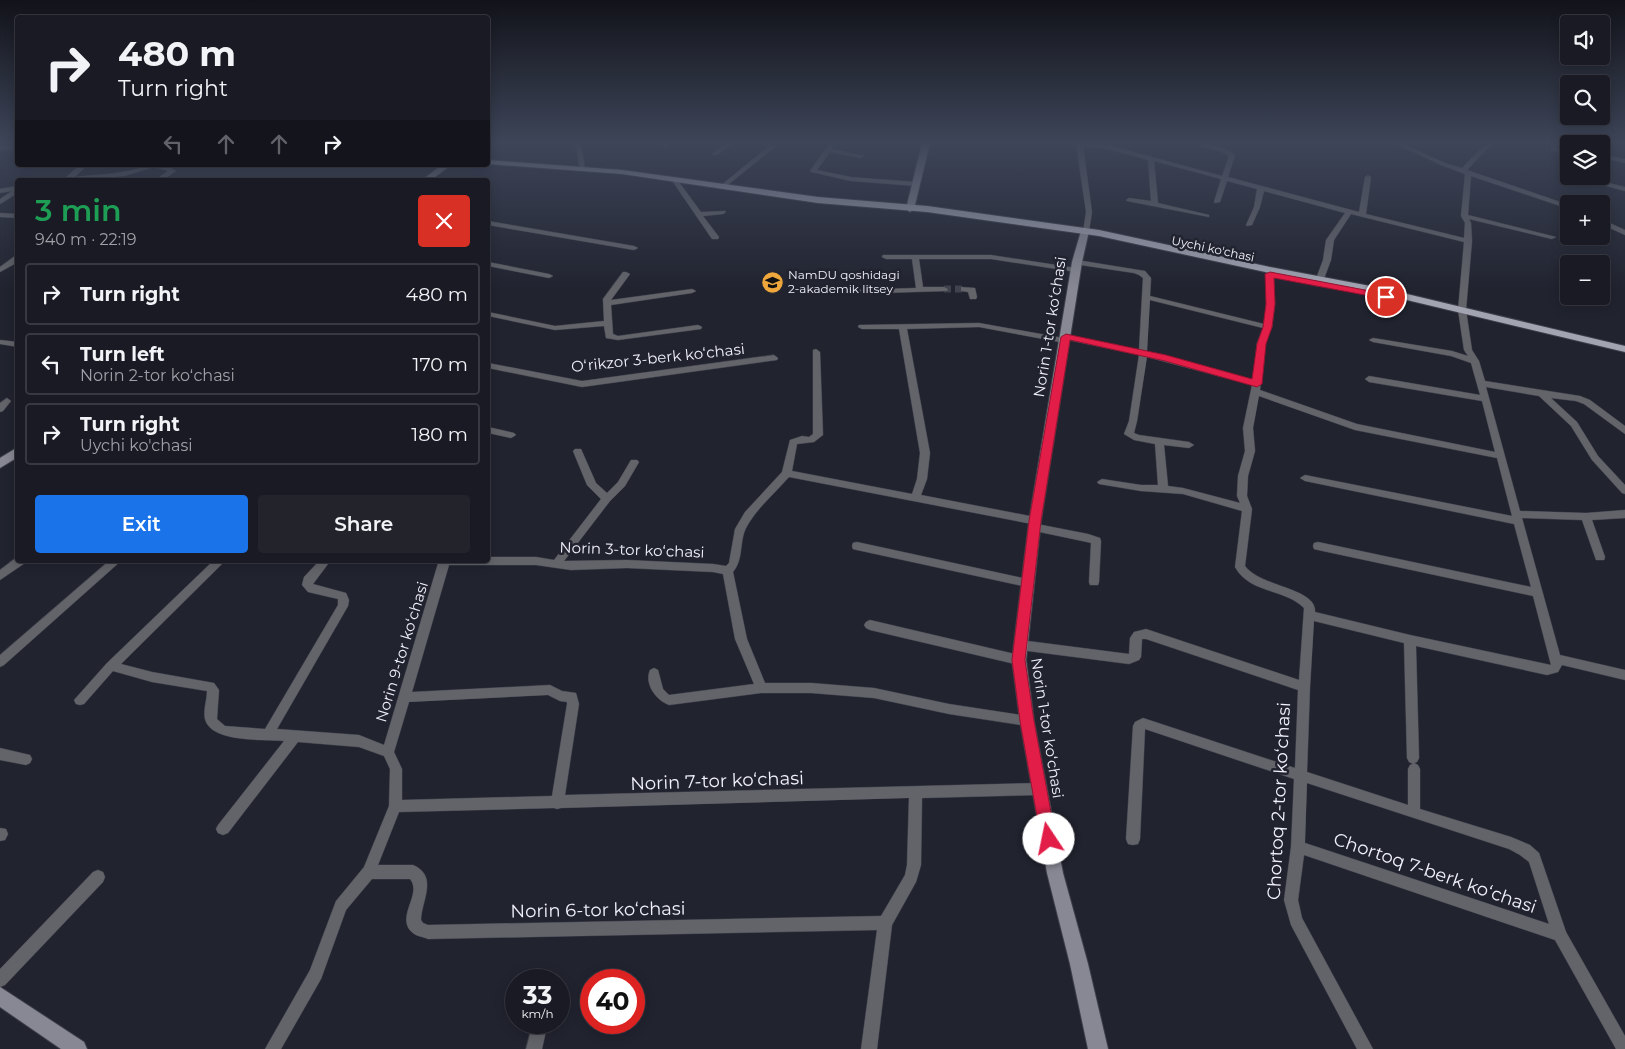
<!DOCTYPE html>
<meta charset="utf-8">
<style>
body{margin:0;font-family:Montserrat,sans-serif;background:#22232b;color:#f1f3f6;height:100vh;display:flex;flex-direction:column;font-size:19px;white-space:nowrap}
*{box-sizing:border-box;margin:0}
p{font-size:16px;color:#9fa1a6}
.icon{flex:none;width:28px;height:28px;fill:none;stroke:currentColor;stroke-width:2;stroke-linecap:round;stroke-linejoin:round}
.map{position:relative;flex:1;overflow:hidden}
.details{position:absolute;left:15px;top:178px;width:475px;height:385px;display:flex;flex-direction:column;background:#191a23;border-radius:5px;box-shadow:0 2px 12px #0003,0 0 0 1px #373841}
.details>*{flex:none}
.top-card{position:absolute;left:15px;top:15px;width:475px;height:152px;border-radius:5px;box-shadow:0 2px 12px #0003,0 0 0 1px #373841;background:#191a23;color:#f1f3f6;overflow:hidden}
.buttons{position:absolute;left:1560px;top:15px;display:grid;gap:10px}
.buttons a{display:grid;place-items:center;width:50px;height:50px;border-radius:5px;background:#191a23;box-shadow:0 2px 12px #0003,0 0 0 1px #373841;font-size:25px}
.speed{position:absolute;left:505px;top:969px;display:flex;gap:10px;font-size:25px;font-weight:700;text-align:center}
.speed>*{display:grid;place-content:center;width:65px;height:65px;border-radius:50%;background:#191a23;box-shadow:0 2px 12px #0003,0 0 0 1px #373841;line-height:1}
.speed small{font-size:12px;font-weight:400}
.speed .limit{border:8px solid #d22;background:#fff;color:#111}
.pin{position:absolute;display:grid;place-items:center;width:42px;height:42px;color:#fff;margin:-21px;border:2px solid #fff;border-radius:50%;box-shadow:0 1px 5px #0007}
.me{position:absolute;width:55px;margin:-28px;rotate:349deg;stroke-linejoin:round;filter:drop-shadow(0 0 4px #0008)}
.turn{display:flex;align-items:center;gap:18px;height:105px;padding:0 20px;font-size:22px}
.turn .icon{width:65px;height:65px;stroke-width:2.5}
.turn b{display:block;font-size:35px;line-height:42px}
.lanes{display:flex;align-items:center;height:48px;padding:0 20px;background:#0003;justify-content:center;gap:25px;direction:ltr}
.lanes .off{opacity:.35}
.round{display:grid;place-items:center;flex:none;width:52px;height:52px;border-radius:5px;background:#22232b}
.summary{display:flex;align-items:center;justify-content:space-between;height:85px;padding:0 20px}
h1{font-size:30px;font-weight:600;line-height:38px;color:#1e9e55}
.button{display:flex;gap:10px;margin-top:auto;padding:10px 20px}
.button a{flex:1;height:58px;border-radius:5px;background:#1a73e8;color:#fff;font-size:20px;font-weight:600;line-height:58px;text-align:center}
.button a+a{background:#22232b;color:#f1f3f6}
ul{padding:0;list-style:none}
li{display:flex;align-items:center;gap:15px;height:62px;margin:0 10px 8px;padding:0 10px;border:2px solid #373841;border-radius:5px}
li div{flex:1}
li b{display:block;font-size:19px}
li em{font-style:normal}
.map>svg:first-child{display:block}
</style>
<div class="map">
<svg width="1625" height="1049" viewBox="0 0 1625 1049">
<rect width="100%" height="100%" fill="#21232f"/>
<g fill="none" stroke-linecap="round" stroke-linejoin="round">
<path stroke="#40424d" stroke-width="7" stroke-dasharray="7 4" stroke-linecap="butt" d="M 944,289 L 964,289"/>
<defs>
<path id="street" d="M 575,143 L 581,143 L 585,169 L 580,168 Z
M 664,143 L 670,143 L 665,147 L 662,145 Z
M 727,143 L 734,143 L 717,155 L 713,155 L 713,153 Z
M 761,143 L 769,143 L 776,146 L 724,188 L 720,188 L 720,186 L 768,147 Z
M 830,143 L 836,143 L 832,149 L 864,156 L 861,158 L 830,152 L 817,170 L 851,177 L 916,182 L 919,184 L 916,186 L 851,181 L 811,172 L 810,171 Z
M 1076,143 L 1108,145 L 1222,176 L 1229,156 L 1220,151 L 1199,146 C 1209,141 1227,148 1235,155 L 1228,177 L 1359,212 L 1365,177 L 1368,175 L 1371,177 L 1366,214 L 1464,238 L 1465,223 L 1461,216 L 1465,174 L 1441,165 L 1394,143 L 1401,143 L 1445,163 L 1462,168 C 1472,158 1482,143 1497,143 L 1487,149 L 1467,170 L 1569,205 L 1569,209 L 1471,176 L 1468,215 L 1556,237 L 1552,239 L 1469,219 L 1471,223 L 1472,241 L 1466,310 L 1472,350 L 1479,361 L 1485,381 L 1580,396 L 1590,400 L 1625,426 L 1625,434 L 1584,404 L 1576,401 L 1551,398 L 1577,422 L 1598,456 L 1625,485 L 1625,494 L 1622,493 L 1592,460 L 1571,426 L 1539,396 L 1486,387 L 1520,511 L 1586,513 L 1625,510 L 1625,518 L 1592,520 L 1605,557 L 1604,560 L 1596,560 L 1595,557 L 1582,520 L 1522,518 L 1560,655 L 1625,670 L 1625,680 L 1562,665 L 1558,672 L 1547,675 L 1416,646 L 1419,758 L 1417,762 L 1414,763 L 1418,765 L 1420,769 L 1420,809 L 1511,837 L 1530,845 L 1539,853 L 1566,932 L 1625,1036 L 1625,1049 L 1616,1049 L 1555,940 L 1304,855 L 1298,900 L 1302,918 L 1373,1049 L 1357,1049 L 1291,925 L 1284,900 L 1291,847 L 1294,779 L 1145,729 L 1140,839 L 1138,844 L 1133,845 L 1128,844 L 1126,839 L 1133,726 L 1135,722 L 1143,718 L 1295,768 L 1298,690 L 1146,639 L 1142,639 L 1141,657 L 1139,660 L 1129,664 L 1020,650 L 1016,648 L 1014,645 L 1016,642 L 1020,640 L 1129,654 L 1130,638 L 1134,632 L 1146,629 L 1299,680 L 1304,608 C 1284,588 1250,594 1235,567 L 1242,511 L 1183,494 L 1141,491 L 1099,484 L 1097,482 L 1102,479 L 1141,485 L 1158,485 L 1155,444 L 1134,440 L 1124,434 L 1129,421 L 1139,355 L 1068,340 L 1068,343 L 1065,343 L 979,327 L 907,329 L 930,453 L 927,479 L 921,495 L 1035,517 L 1040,521 L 1037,524 L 1088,534 L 1100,538 L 1101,541 L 1099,582 L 1098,585 L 1090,585 L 1089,582 L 1091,543 L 1087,542 L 1030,530 L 1029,527 L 1032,524 L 789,477 C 775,493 756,509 746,528 C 739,542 744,559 733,572 L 747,639 L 765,683 L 811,683 L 874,688 L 949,704 L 1027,716 L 1031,717 L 1033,721 L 1031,725 L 1027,726 L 949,714 L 874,698 L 811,693 L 761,693 L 669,705 C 656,700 644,684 650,670 L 654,668 L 658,670 L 663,689 L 669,695 L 754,684 L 735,639 L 723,574 L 713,572 L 627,568 L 571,570 L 536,565 L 449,565 L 412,692 L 550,685 L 562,691 L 576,693 L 579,704 L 565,795 L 1039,783 L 1043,785 L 1045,789 L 1043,793 L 1039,795 L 922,798 L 921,865 L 916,882 L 892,925 L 877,1049 L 861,1049 L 877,930 L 428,939 C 424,937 416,936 413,933 C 394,918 423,894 410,879 L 372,879 L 346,910 L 321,979 L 281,1049 L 265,1049 L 310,970 L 336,901 L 364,867 L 389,806 L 390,769 L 384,756 L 359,747 L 298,742 L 228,833 L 223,835 L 218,833 L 216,829 L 218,825 L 284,741 C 263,739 211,743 205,719 C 203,710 207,700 207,691 L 152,682 L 113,671 L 84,704 L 80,705 L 76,704 L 74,700 L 107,663 L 214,560 L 226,560 L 121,664 L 152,672 L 214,683 L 219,690 L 217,719 L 225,726 L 265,729 L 338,605 L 338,599 L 308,592 L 302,585 L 304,577 L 320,560 L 331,560 L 313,584 L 346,593 L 349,600 L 348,606 L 277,729 L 359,735 L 384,745 L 439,560 L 488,560 L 488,557 L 536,557 L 554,560 L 601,499 L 587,485 L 573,451 L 575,449 L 581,449 L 596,483 L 607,493 L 618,482 L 631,460 L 637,460 L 639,462 L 625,486 L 610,501 L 564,561 L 627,560 L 713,564 L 726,566 L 729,563 L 735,529 L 745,512 L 782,472 L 790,440 L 802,436 L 809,437 L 813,434 L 813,350 L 816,349 L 820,352 L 823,435 L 814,442 L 797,444 L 792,471 L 912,494 L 917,479 L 920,453 L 899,329 L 862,329 L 858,327 L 859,325 L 979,323 L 1063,338 L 1063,335 L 1066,335 L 1139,350 L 1143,278 L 1139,275 L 1134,273 L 1074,264 L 1073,262 L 1077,260 L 1145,271 L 1151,278 L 1150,296 L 1264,324 L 1267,304 L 1266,270 L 1270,268 L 1273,268 L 1275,304 L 1272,327 L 1265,343 L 1260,390 L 1357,424 L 1495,452 L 1482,401 L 1369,382 L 1365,379 L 1369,376 L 1480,395 L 1471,363 L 1451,356 L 1373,342 L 1369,340 L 1373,338 L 1452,351 L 1468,356 L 1464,350 L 1458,310 L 1464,242 L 1351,214 L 1334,240 L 1331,260 L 1322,284 L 1321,286 L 1315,286 L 1314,284 L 1323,260 L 1326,240 L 1345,213 L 1264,191 L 1260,207 L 1252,225 L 1247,226 L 1246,225 L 1254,207 L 1257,189 L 1227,181 L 1220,202 L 1215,203 L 1214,202 L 1221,179 L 1154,161 L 1158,203 L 1209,215 L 1209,217 L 1127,201 L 1126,200 L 1129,198 L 1151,201 L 1148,160 L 1108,149 L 1083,146 L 1092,212 L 1089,231 L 1083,232 L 1086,212 ZM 1150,300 L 1263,328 L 1257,343 L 1253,380 L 1147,352 ZM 1147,357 L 1252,385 L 1243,428 L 1245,451 L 1238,476 L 1237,496 L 1240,503 L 1183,488 L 1168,486 L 1164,445 L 1189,448 L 1194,445 L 1189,442 L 1139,435 L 1134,433 L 1137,421 ZM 1259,396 L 1355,430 L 1497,458 L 1512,516 L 1305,475 L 1300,478 L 1305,481 L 1514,524 L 1531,587 L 1318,542 L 1314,543 L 1313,546 L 1314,549 L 1318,550 L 1533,596 L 1551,665 L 1410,635 L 1315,612 C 1317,588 1260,587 1245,566 L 1252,509 L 1247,496 L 1248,476 L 1255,451 L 1253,428 ZM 1314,621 L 1404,643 L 1407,758 L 1409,762 L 1413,764 L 1410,765 L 1408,769 L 1408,805 L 1307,772 L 1310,687 ZM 548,695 L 560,701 L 567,702 L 567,704 L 552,796 L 402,800 L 402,769 L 394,752 L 409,702 ZM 1307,783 L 1509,849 L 1520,855 L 1529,862 L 1549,924 L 1305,843 ZM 909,798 L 907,865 L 905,875 L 881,916 L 428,925 L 423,923 L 421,920 C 421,902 439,876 413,865 L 378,865 L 399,812 L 554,808 L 557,809 L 561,808 Z
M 1553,143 L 1559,143 L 1557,148 L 1569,152 L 1569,156 L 1551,150 Z
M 18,145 L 18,149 L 0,150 L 0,146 Z
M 1606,155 L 1625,159 L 1625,163 L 1606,159 L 1601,164 L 1601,157 Z
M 80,165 L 87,165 L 75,177 C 90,175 107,175 122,172 C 142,169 158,159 176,171 L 163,180 L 155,180 L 168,171 L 154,167 L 124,176 L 81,180 L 57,180 L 66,177 Z
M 672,178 L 676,178 L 701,212 L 725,211 L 726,212 L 723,214 L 703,216 L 719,237 L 718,239 L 712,239 L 671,179 Z
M 1601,181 L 1625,187 L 1625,191 L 1599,184 L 1598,183 Z
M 18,186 L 18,193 L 0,204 L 0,199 L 12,191 L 0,193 L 0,189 Z
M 0,213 L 18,214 L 18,218 L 0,217 Z
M 1601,219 L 1625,230 L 1625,235 L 1601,224 Z
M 488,221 L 634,246 L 638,248 L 634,250 L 488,225 Z
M 883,255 L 991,255 L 1076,268 L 1080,270 L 1076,272 L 991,259 L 919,259 L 923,287 L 944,287 L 948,289 L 947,291 L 849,294 L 848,292 L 852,290 L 916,288 L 912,259 L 886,259 L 882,257 Z
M 15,256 L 18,256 L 18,262 L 0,272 L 0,267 Z
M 488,262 L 549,274 L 553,276 L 549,278 L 488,266 Z
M 623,272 L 626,272 L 630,274 L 611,300 L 692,289 L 696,291 L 692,293 L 611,305 L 613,334 L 618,336 L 698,325 L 702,327 L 701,329 L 618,340 L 606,338 L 604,326 L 555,330 L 488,316 L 488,312 L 555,326 L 604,321 L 603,299 Z
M 961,287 L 975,288 L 977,297 L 976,299 L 970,299 L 968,292 L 961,291 Z
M 0,340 L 18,342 L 18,347 L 0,344 Z
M 774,355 L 778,358 L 777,360 L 582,387 L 488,368 L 488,363 L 582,381 Z
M 7,398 L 11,401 L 3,411 L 0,412 L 0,403 Z
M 488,427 L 514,433 L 516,435 L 511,438 L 488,433 Z
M 857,542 L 1027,579 L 1031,580 L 1032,583 L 1031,586 L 1027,587 L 857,550 L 853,549 L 852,546 L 853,543 Z
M 17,557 L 18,560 L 26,560 L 25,563 L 0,580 L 0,570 Z
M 110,560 L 122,560 L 4,665 L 0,667 L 0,655 Z
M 870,620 L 1019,655 L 1023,657 L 1025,660 L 1023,663 L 1019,665 L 870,630 L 866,628 L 864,625 L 866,622 Z
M 0,748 L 30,755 L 32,759 L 30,763 L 26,765 L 0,760 Z
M 0,828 L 6,829 L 8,834 L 5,840 L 0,841 Z
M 98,870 L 103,872 L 105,877 L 103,882 L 5,985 L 0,987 L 0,969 L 93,872 Z
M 533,1022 L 548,1022 L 542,1049 L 526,1049 Z"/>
<path id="secondary" d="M 922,143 L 930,143 L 914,209 L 910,212 L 906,209 Z
M 442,165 L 451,165 L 431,180 L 422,180 Z
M 1085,228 L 1089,231 L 1082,262 L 1041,521 L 1026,660 L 1034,721 L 1063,873 L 1088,964 L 1108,1049 L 1088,1049 L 1070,964 L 1047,873 L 1020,721 L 1012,660 L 1029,521 L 1072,262 L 1081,231 Z
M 18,447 L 18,457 L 0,468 L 0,458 Z
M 0,987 L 84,1042 L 87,1049 L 61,1049 L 0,1007 Z"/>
<path id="primary" d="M 488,160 L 622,170 L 818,197 L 927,206 L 1099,230 L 1270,267 L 1386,289 L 1625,346 L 1625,352 L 1386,295 L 1270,273 L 1099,236 L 927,212 L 818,203 L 622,174 L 488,164 Z"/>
</defs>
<use href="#street" stroke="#3e404b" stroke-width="1"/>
<use href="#secondary" stroke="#3e404b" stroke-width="2"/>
<use href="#primary" stroke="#3e404b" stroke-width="2"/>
<use href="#street" fill="#63646a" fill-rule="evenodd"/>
<use href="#secondary" fill="#878893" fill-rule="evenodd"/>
<use href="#primary" fill="#a2a4b2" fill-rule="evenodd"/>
</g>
<linearGradient id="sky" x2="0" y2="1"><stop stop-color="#12131a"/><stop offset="0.49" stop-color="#3d4558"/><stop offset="1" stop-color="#3d4558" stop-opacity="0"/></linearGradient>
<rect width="1625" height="290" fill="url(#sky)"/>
<path fill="#e11d48" stroke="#92132f" d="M 1270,272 L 1386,294 L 1391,297 L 1386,299 L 1274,278 L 1275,304 L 1272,327 L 1266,344 L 1262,384 L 1257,387 L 1165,361 L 1070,340 L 1041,521 L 1025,660 L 1034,721 L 1056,839 L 1054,845 L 1049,847 L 1044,845 L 1041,839 L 1020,721 L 1012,660 L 1029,521 L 1061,337 L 1066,334 L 1166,355 L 1252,379 L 1257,344 L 1263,327 L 1266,304 L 1265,274 Z"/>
<defs>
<symbol id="university-disc" viewBox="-11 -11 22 22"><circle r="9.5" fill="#eea73d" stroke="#21232f"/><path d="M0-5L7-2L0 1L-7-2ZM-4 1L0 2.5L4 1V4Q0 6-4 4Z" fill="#111"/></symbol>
</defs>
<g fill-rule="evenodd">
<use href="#university-disc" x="760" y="270" width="25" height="25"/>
</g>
<g text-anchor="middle" stroke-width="5" stroke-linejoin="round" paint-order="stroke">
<g font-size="12" fill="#f0f1fa" stroke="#21232f">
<text transform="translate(1213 249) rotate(12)" y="4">Uychi ko'chasi</text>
</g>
<g font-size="12" fill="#f0f1fa" stroke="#21232f" text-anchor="start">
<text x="788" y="279">NamDU qoshidagi<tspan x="788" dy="14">2-akademik litsey</tspan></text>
</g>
<g font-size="15" fill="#f0f1fa" stroke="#21232f">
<text transform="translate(1050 327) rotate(-81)" y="5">Norin 1-tor koʻchasi</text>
<text transform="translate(658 358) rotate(-6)" y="5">Oʻrikzor 3-berk koʻchasi</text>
<text transform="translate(632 550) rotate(2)" y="5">Norin 3-tor koʻchasi</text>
<text transform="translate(402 652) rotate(-73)" y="5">Norin 9-tor koʻchasi</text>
<text transform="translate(1047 728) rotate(81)" y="5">Norin 1-tor koʻchasi</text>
</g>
<g font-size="18" fill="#f0f1fa" stroke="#21232f">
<text transform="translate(717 781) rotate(-2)" y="6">Norin 7-tor koʻchasi</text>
<text transform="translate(1279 801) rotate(-87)" y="6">Chortoq 2-tor koʻchasi</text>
<text transform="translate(1435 873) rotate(19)" y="6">Chortoq 7-berk koʻchasi</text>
<text transform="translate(598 910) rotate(-1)" y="6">Norin 6-tor koʻchasi</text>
</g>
</g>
</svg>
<div class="buttons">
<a><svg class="icon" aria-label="sound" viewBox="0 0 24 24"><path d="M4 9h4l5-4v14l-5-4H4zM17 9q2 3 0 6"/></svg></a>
<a><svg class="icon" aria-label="search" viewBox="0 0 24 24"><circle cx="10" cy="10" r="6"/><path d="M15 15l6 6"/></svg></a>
<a><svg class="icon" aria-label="layers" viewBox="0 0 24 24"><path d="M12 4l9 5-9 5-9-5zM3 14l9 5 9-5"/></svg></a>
<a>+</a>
<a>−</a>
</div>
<div class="speed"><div>33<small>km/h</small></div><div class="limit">40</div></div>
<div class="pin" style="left:1386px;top:297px;background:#d93025"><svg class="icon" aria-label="arrive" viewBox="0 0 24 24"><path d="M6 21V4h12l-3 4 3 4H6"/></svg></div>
<svg class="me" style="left:1049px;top:839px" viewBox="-20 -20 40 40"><circle r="19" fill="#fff"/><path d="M0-13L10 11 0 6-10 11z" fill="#e11d48"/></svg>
<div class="top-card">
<div class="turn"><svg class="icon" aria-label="right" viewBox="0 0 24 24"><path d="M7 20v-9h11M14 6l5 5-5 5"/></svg><div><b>480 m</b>Turn right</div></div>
<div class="lanes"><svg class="icon off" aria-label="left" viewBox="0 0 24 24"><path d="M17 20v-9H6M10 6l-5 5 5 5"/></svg><svg class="icon off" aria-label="ahead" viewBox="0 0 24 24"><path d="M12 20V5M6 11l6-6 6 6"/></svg><svg class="icon off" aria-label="ahead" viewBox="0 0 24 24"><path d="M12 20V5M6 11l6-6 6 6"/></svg><svg class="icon" aria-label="right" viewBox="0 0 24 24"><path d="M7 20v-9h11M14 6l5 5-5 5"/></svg></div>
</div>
<section class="details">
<div class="summary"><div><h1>3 min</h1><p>940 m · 22:19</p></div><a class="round" style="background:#d93025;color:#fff"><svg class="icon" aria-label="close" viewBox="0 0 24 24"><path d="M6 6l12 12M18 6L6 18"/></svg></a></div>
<ul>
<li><svg class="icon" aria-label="right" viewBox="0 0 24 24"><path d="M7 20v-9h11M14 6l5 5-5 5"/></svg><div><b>Turn right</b></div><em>480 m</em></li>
<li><svg class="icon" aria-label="left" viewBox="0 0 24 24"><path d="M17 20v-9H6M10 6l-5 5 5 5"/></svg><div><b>Turn left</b><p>Norin 2-tor koʻchasi</p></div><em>170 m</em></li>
<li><svg class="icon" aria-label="right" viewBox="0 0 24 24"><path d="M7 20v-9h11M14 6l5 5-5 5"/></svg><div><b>Turn right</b><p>Uychi ko'chasi</p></div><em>180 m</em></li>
</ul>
<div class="button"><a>Exit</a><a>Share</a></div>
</section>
</div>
